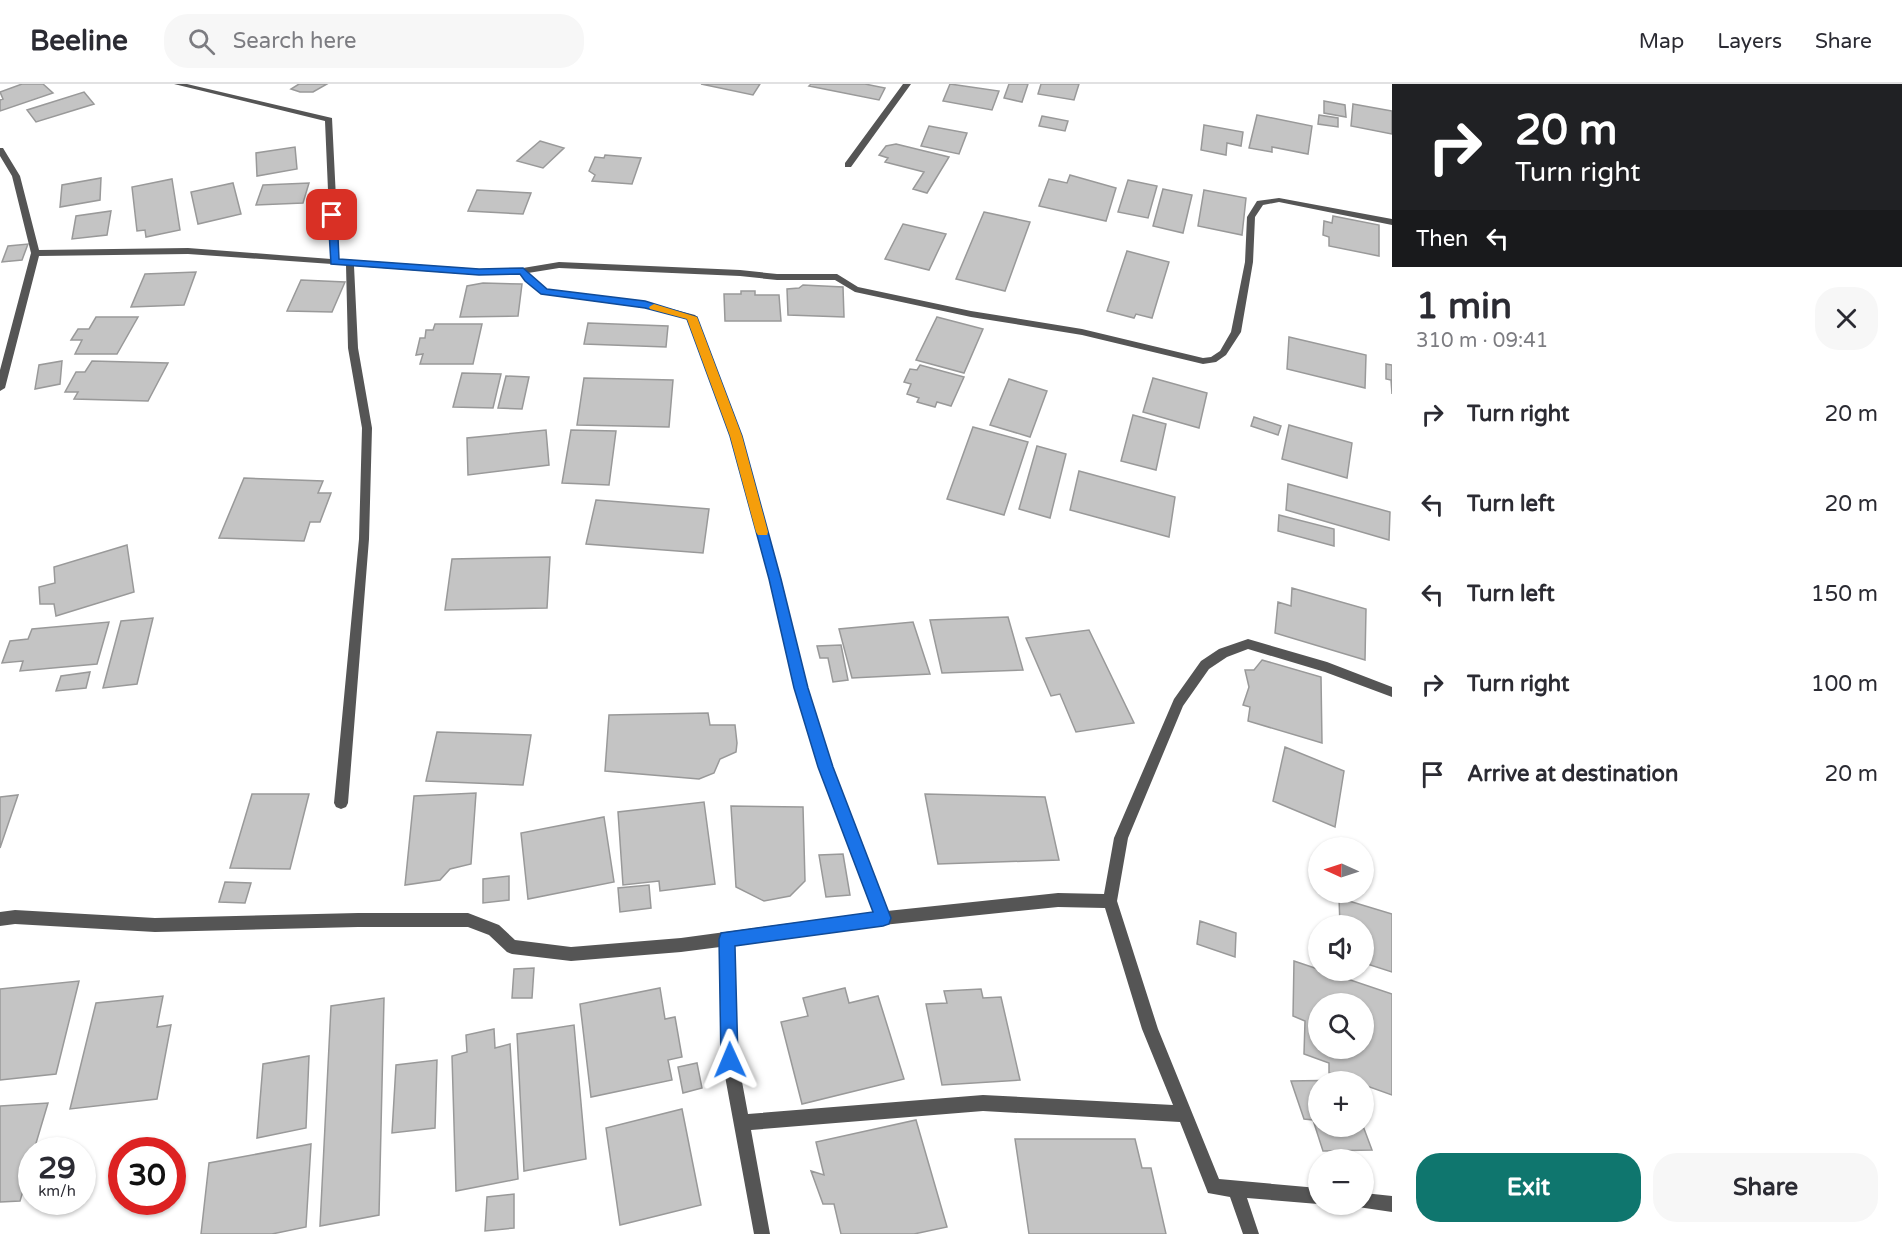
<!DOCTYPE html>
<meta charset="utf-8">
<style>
body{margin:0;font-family:"Varela Round",sans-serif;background:#f7f7f7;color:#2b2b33;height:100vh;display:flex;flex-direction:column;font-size:22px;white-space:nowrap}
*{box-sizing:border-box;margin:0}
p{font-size:20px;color:#7c7c81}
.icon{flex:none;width:33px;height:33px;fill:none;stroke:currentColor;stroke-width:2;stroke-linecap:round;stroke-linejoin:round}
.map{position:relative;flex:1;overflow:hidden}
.panel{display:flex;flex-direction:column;background:#fff;width:510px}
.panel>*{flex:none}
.banner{background:#202124;color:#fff;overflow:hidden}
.needle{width:39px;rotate:273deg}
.tools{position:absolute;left:1308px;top:753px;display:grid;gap:12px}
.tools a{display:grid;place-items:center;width:66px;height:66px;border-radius:50%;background:#fff;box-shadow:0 2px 4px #0004;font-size:30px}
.speed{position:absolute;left:18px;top:1053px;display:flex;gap:12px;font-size:30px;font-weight:700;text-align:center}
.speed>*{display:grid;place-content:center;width:78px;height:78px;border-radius:50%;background:#fff;box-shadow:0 2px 4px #0004;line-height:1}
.speed small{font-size:15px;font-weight:400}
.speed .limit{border:9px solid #d22;background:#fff;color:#111}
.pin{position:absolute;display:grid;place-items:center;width:51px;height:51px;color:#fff;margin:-26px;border-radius:12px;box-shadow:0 3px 9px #0006}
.me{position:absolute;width:66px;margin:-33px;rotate:359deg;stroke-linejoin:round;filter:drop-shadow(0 0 4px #0008)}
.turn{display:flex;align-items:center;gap:21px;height:126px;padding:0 24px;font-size:27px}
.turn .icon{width:78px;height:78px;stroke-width:2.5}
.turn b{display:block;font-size:42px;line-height:51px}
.then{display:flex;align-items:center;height:57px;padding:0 24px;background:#0003;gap:12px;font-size:22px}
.round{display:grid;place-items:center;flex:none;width:63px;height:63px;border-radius:24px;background:#f7f7f7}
.overview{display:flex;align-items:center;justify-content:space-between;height:102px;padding:0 24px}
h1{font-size:36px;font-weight:700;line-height:45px}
.button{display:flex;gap:12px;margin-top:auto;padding:12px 24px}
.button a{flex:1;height:69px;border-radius:24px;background:#0f766e;color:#fff;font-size:24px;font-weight:700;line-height:69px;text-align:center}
.button a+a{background:#f7f7f7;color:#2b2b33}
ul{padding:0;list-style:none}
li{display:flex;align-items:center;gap:18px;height:90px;padding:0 24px}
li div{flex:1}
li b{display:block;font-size:22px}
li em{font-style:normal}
header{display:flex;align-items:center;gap:36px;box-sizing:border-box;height:84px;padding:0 30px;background:#fff;border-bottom:2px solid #e1e1e2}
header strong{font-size:28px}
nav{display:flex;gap:33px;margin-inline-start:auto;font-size:21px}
.search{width:420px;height:54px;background:#f7f7f7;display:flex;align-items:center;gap:15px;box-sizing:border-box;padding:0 21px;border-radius:24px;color:#7c7c81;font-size:22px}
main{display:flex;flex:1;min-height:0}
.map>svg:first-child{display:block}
</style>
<header>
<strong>Beeline</strong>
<div class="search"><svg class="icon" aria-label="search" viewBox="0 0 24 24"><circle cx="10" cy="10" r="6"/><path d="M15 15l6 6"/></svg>Search here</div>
<nav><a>Map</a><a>Layers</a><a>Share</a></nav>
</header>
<main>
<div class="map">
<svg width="1392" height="1150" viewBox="0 0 1392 1150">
<rect width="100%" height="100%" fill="#fff"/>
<path fill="#c4c4c4" stroke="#999" stroke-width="1.5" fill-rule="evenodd" d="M 22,0 L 43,0 L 53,9 L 0,27 L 0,16 L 3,15 L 0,8 Z
M 299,0 L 327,0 L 313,8 L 300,8 L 291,5 Z
M 701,0 L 760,0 L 753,11 Z
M 811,0 L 865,0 L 885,4 L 879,16 L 809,2 Z
M 950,0 L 999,7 L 992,26 L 943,17 Z
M 1009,0 L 1028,0 L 1022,18 L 1004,14 Z
M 1041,0 L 1079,0 L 1074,16 L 1038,10 Z
M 84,8 L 94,20 L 36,38 L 27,26 Z
M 1324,17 L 1345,21 L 1346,33 L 1324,29 Z
M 1353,20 L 1392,27 L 1392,50 L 1351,42 Z
M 1257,31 L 1312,42 L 1308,70 L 1272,63 L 1272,68 L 1249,64 Z
M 1319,31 L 1338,34 L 1338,43 L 1318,40 Z
M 1042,32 L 1068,37 L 1065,47 L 1039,42 Z
M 1204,41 L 1243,48 L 1241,62 L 1227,59 L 1226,71 L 1201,66 Z
M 929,42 L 967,49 L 959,70 L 921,62 Z
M 540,57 L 564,64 L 543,84 L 517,77 Z
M 896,60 L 949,73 L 927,109 L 913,105 L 924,88 L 885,78 L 888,74 L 879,71 L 886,62 Z
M 295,63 L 297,85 L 257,92 L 256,69 Z
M 605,71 L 641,74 L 632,100 L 592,97 L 595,91 L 589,87 L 595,73 L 604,74 Z
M 1070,91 L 1116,104 L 1106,137 L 1039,122 L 1049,95 L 1067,99 Z
M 101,94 L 100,116 L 60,123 L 62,101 Z
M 172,95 L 180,146 L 146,153 L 145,146 L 137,147 L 132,103 Z
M 1128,96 L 1157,102 L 1148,134 L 1118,128 Z
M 233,99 L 241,130 L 198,140 L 191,108 Z
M 309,99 L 303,119 L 256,121 L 263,101 Z
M 1163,105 L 1192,111 L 1183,149 L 1153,142 Z
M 477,106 L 531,109 L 523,130 L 468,127 Z
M 1204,106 L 1246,114 L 1242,151 L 1198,142 Z
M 111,127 L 107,151 L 72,155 L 76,132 Z
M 984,128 L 1030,138 L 1005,207 L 956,195 Z
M 1333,132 L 1379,141 L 1379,172 L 1329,162 L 1329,153 L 1323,151 L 1324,137 L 1332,139 Z
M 903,140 L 946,150 L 929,186 L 885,175 Z
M 28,160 L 22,176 L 2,178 L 8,162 Z
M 1127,167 L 1169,178 L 1152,234 L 1136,230 L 1134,234 L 1107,227 Z
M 196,188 L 184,221 L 131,223 L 145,190 Z
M 301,196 L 345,198 L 332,228 L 287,227 Z
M 483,199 L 522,200 L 518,232 L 460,233 L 467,202 Z
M 803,201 L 843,203 L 844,233 L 788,231 L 787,205 L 799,204 Z
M 741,207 L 755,207 L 755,211 L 779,211 L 781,237 L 725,237 L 724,210 L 741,210 Z
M 96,233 L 138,233 L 117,270 L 75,270 L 82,256 L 71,256 L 78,245 L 89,245 Z
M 937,233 L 983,245 L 964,289 L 916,276 Z
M 588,239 L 668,242 L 666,263 L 584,260 Z
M 435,240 L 482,240 L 473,280 L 420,280 L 423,270 L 416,271 L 420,254 L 425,254 L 426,246 L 433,246 Z
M 1289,253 L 1366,271 L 1365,304 L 1287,285 Z
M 62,277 L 60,300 L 35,305 L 39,281 Z
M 92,277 L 168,279 L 148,317 L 74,315 L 78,308 L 65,308 L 76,288 L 85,288 Z
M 1386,280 L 1392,281 L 1392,310 L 1391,296 L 1386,295 Z
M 920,281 L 964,293 L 951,322 L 937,318 L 935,323 L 917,318 L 919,314 L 907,310 L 911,300 L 904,298 L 910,285 L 917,286 Z
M 462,289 L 501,290 L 493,324 L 453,323 Z
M 506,292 L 529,293 L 522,325 L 498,324 Z
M 584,294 L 673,296 L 669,343 L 577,341 Z
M 1153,294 L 1207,309 L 1199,344 L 1143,328 Z
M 1009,295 L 1047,307 L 1030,353 L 990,341 Z
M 1133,331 L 1166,340 L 1156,386 L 1121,377 Z
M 1254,333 L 1281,342 L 1278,351 L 1251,342 Z
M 1289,341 L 1352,359 L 1347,394 L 1282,375 Z
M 973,343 L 1028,358 L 1004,431 L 947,415 Z
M 546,346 L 549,381 L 468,391 L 467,354 Z
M 571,346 L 616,347 L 609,401 L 562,399 Z
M 1037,362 L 1066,370 L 1050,434 L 1019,425 Z
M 1079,387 L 1175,413 L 1169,453 L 1070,426 Z
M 244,394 L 323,397 L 318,409 L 331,409 L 320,438 L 310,438 L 304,457 L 219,454 Z
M 1288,400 L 1390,428 L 1389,456 L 1286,426 Z
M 596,416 L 709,425 L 703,469 L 586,460 Z
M 1279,431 L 1334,445 L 1334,462 L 1278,447 Z
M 127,461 L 134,508 L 56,532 L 54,520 L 40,520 L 39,503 L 55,499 L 54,483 Z
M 550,473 L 547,524 L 445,526 L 452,475 Z
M 1292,504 L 1366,525 L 1365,576 L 1275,549 L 1278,518 L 1291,522 Z
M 1008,533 L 1023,586 L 942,589 L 930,536 Z
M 153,534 L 137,600 L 103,604 L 121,537 Z
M 109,538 L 97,580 L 20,587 L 23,577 L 2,579 L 10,557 L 28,555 L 32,545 Z
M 913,538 L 930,590 L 852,594 L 839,545 Z
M 1089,546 L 1134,639 L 1076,648 L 1060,610 L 1051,612 L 1026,554 Z
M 841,561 L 848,596 L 833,598 L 828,574 L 820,574 L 817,562 Z
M 1262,576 L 1321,593 L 1322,659 L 1248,637 L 1250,623 L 1243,621 L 1249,603 L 1245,586 L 1254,586 Z
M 90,588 L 86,604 L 56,607 L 61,592 Z
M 708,629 L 710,641 L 735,641 L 737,659 L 736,668 L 720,675 L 714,689 L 699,695 L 605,687 L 609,631 Z
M 437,648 L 531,651 L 523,701 L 426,697 Z
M 1285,663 L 1344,687 L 1335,743 L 1273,717 Z
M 476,709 L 471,780 L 450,785 L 440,796 L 405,801 L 414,712 Z
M 252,710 L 309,710 L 290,785 L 230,784 Z
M 925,710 L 1045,713 L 1059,776 L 938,780 Z
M 18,711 L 0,764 L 0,713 Z
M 704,718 L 715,800 L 660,807 L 659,797 L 623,801 L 618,728 Z
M 731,722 L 803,723 L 805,797 L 790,812 L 764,817 L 736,803 Z
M 604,733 L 614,798 L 528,815 L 521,749 Z
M 843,770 L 850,811 L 826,813 L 819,771 Z
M 509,792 L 509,816 L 483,819 L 483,795 Z
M 225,798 L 251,799 L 245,819 L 219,818 Z
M 649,801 L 651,824 L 620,828 L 618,804 Z
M 1339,814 L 1392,830 L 1392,888 L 1364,879 L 1364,842 L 1340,842 Z
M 1200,837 L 1236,849 L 1235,873 L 1197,860 Z
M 1294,877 L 1392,910 L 1392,1011 L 1364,1001 L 1364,998 L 1353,998 L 1329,989 L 1329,979 L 1304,970 L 1305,937 L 1293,932 ZM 1318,920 L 1364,920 L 1364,964 L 1318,964 Z
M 534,884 L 532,914 L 512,914 L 514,885 Z
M 79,897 L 56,990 L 0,996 L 0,905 Z
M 660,904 L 665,935 L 675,933 L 682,973 L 668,976 L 672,996 L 591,1013 L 580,920 Z
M 845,904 L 849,919 L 878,912 L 904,995 L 802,1020 L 781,938 L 808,932 L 803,914 Z
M 981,905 L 983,914 L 1001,913 L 1020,996 L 942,1001 L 926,920 L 947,919 L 944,907 Z
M 163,912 L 157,943 L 171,941 L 157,1015 L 70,1025 L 96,919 Z
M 384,914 L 379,1131 L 320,1142 L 331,922 Z
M 574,941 L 586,1075 L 524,1087 L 517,950 Z
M 494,945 L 495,964 L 510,960 L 518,1095 L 456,1107 L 452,972 L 467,968 L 466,951 Z
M 309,972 L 306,1044 L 257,1054 L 263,980 Z
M 437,976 L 435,1044 L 392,1049 L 396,981 Z
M 697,979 L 702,1004 L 683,1009 L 678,983 Z
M 1347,996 L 1347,998 L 1318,998 L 1318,1042 L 1363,1042 L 1372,1066 L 1323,1067 L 1313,1036 L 1304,1035 L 1291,997 Z
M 48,1019 L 34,1066 L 32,1066 L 32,1077 L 20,1117 L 0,1118 L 0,1022 Z
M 682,1025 L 701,1121 L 620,1141 L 606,1044 Z
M 916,1036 L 947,1143 L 914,1150 L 841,1150 L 834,1120 L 823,1120 L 811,1087 L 824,1091 L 816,1058 Z
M 1015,1055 L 1135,1055 L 1142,1084 L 1151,1084 L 1166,1150 L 1029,1150 Z
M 311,1060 L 306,1143 L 272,1150 L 201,1150 L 209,1079 Z
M 514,1110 L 514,1144 L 485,1147 L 487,1113 Z"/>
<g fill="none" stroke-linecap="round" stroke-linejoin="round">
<path fill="#555" fill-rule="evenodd" d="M 174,0 L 187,0 L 332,34 L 339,175 L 479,185 L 523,184 L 559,178 L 740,186 L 777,190 L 837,190 L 858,203 L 971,227 L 1082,245 L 1203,274 L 1211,273 L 1220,267 L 1231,248 L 1245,178 L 1247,133 L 1257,117 L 1279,114 L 1392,135 L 1392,141 L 1279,118 L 1263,121 L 1255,133 L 1253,178 L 1241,248 L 1226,271 L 1216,278 L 1203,280 L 1082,251 L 971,233 L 855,208 L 835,196 L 777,196 L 740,192 L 559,184 L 528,189 L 547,206 L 645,218 L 695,231 L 697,233 L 741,352 L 781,495 L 807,604 L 831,683 L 887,827 L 1058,809 L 1104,810 L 1114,754 L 1174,615 L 1201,577 L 1219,565 L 1248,555 L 1327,578 L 1392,603 L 1392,613 L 1325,588 L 1248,565 L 1227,573 L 1209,585 L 1183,622 L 1128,754 L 1117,817 L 1158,945 L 1219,1095 L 1318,1104 L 1318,1120 L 1247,1114 L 1259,1150 L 1243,1150 L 1230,1113 L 1208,1109 L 1180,1038 L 983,1027 L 751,1046 L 770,1150 L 754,1150 L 722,976 L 720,863 L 681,868 L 571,877 L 512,870 L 507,868 L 489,851 L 468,843 L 358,843 L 155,848 L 15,840 L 0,842 L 0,828 L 15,826 L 155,834 L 358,829 L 468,829 L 499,841 L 515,856 L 571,863 L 681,854 L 874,828 L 819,683 L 795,604 L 769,495 L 731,352 L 688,235 L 645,224 L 541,210 L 525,197 L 520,190 L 479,191 L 354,182 L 358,264 L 372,344 L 369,455 L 348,719 L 346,723 L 341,725 L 336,723 L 334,719 L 359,455 L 362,344 L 348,264 L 346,181 L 188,170 L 39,172 L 5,304 L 0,307 L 0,286 L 31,169 L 12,92 L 0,72 L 0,64 L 3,64 L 20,92 L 39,166 L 188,164 L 331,175 L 325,37 ZM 1058,823 L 1105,824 L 1142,945 L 1173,1021 L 983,1011 L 748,1030 L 738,976 L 734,861 L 883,841 Z
M 903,0 L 911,0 L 851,83 L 845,83 L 845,79 Z
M 1364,1109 L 1392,1112 L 1392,1128 L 1358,1123 L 1357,1120 L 1364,1120 Z"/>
</g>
<path fill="#1a73e8" stroke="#114b97" stroke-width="1.5" d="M 332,128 L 337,131 L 339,175 L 479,185 L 523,184 L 547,205 L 645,217 L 697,233 L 742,352 L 781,495 L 808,604 L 833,683 L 891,834 L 889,840 L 883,842 L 735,862 L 738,976 L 736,982 L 730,985 L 724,982 L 721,976 L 719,855 L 721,849 L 873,828 L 818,683 L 794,604 L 769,495 L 730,352 L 687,235 L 645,224 L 541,210 L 525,197 L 520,190 L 479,191 L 331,180 L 328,131 Z"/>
<path fill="#f59e0b" d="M 654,220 L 697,233 L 742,352 L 768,448 L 767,451 L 758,451 L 756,448 L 730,352 L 687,235 L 650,225 L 649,223 Z"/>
</svg>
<div class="tools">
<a><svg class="needle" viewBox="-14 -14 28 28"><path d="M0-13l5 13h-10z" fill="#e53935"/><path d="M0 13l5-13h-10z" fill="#7c7c81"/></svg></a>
<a><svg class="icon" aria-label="sound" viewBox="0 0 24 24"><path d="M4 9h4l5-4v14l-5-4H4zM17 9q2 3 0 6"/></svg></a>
<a><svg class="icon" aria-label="search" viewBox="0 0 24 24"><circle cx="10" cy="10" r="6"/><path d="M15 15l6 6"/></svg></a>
<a>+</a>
<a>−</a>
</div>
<div class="speed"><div>29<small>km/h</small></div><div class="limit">30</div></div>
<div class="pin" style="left:332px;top:131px;background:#d93025"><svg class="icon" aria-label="arrive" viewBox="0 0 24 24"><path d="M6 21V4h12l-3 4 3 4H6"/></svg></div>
<svg class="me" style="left:730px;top:976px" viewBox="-20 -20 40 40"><path d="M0-17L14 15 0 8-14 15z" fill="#1a73e8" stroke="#fff" stroke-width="4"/></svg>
</div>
<section class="panel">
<div class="banner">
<div class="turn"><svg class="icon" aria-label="right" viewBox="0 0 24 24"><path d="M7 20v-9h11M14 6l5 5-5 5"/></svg><div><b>20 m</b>Turn right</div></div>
<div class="then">Then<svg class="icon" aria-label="left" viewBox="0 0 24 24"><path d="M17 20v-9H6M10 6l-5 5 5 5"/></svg></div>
</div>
<div class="overview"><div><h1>1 min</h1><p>310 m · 09:41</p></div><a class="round"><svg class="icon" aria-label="close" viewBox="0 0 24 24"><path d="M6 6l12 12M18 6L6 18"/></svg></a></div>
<ul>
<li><svg class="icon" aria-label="right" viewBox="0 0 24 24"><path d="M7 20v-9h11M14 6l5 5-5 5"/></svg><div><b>Turn right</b></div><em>20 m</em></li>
<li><svg class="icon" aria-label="left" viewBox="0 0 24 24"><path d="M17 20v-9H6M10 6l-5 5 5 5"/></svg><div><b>Turn left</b></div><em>20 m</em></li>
<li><svg class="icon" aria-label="left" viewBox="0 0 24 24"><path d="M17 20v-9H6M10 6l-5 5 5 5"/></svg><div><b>Turn left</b></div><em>150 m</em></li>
<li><svg class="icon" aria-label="right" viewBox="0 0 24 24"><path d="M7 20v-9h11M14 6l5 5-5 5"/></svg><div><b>Turn right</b></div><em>100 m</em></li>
<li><svg class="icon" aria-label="arrive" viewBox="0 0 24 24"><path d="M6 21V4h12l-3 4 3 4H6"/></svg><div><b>Arrive at destination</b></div><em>20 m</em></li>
</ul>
<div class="button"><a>Exit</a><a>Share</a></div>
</section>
</main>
